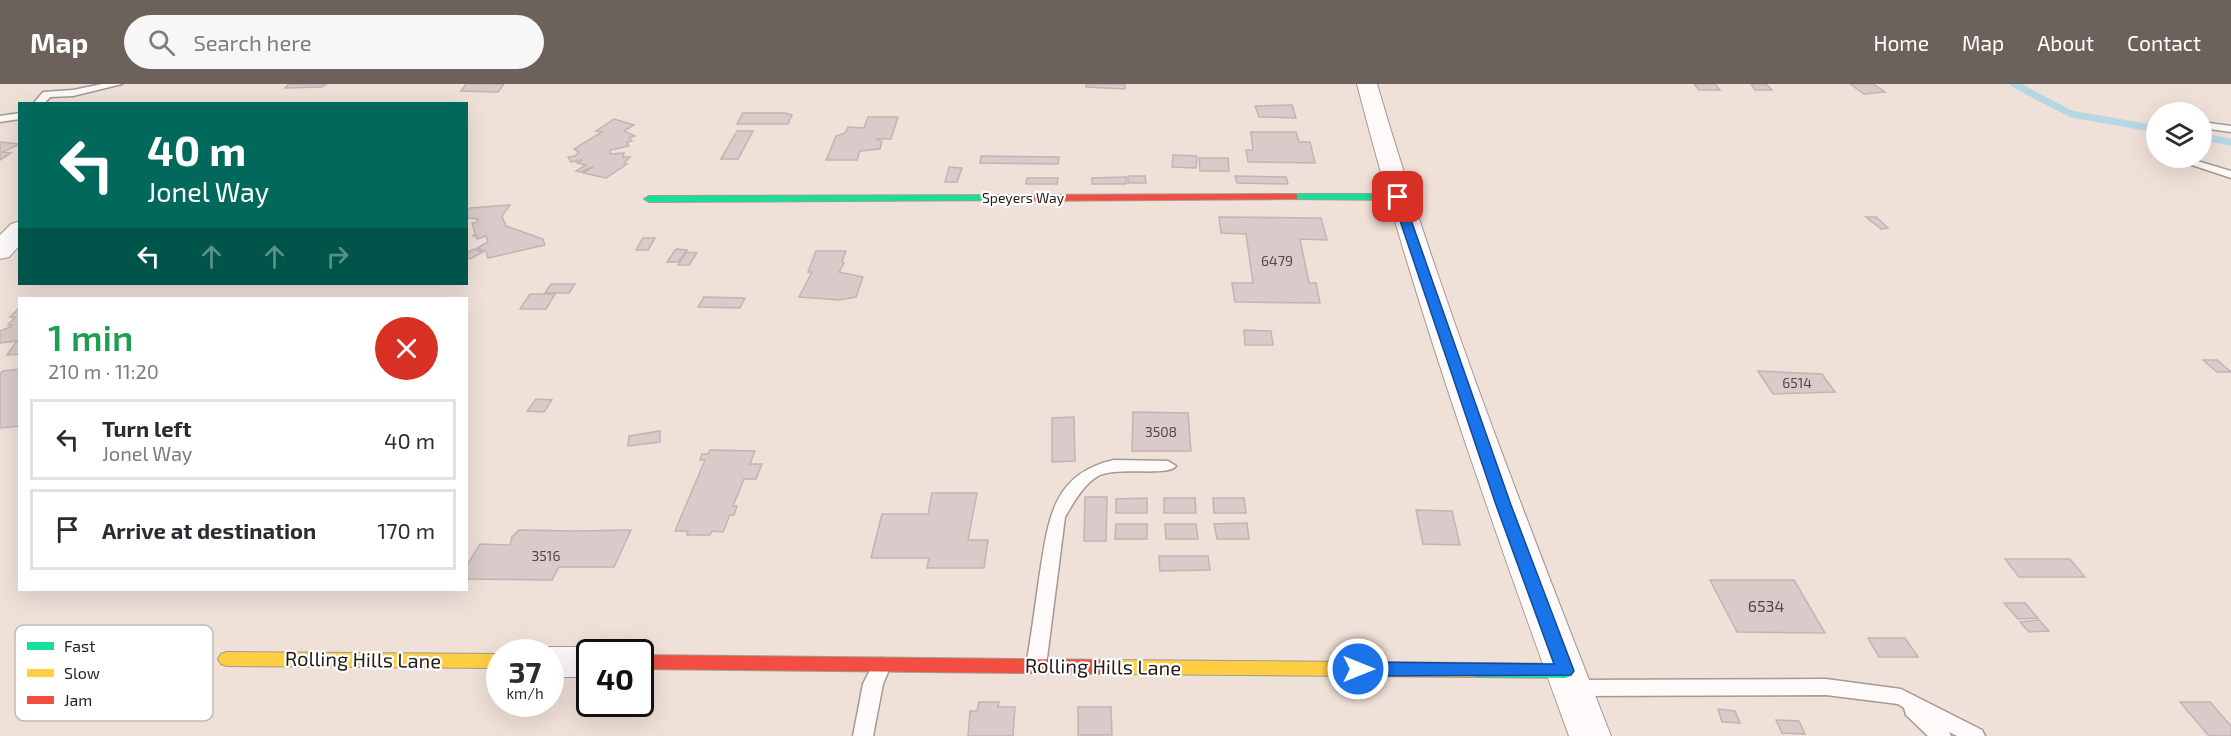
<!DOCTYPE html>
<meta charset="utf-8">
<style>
body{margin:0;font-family:"Exo 2",sans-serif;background:#f7f7f7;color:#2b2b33;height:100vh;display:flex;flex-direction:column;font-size:22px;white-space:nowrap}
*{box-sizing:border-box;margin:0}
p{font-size:20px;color:#7c7c81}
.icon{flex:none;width:33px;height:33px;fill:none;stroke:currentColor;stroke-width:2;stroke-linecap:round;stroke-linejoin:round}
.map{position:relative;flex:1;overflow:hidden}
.drawer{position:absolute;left:18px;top:213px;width:450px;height:294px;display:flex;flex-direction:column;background:#fff;border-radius:0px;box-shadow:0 6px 24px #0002}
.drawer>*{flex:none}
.banner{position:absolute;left:18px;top:18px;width:450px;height:183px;border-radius:0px;box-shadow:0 6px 24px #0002;background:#00695c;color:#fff;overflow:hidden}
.buttons{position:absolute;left:2146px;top:18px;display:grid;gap:12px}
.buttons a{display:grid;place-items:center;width:66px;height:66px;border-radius:50%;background:#fff;box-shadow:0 6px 24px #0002;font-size:30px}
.speed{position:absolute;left:486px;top:555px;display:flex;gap:12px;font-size:30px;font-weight:700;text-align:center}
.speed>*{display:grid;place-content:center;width:78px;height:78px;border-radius:50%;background:#fff;box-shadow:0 6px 24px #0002;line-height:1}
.speed small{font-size:15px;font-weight:400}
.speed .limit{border:3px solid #111;border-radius:9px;background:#fff;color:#111}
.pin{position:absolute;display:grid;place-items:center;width:51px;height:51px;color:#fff;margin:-26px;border-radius:12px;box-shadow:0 3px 9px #0006}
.me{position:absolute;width:66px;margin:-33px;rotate:90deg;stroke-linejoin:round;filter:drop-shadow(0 0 4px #0008)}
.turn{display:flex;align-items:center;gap:21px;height:126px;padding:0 30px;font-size:27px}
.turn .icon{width:78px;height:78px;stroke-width:2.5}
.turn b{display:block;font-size:42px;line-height:51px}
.lanes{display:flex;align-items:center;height:57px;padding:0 30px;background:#0003;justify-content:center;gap:30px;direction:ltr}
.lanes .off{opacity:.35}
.round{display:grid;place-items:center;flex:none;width:63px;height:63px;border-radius:32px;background:#f7f7f7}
.summary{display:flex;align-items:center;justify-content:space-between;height:102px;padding:0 30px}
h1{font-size:36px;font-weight:600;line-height:45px;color:#1e9e55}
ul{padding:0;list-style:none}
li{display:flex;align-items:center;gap:18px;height:81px;margin:0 12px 9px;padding:0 18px;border:3px solid #e1e1e2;border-radius:0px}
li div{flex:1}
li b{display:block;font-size:22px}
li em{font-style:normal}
header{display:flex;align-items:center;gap:36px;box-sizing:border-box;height:84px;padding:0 30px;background:#6d615b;color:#fff}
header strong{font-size:28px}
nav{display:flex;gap:33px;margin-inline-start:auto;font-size:21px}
.search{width:420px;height:54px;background:#f7f7f7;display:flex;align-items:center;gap:15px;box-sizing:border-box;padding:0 21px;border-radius:33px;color:#7c7c81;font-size:22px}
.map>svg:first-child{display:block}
</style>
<header>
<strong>Map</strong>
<div class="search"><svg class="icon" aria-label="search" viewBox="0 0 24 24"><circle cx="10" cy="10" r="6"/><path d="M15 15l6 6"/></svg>Search here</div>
<nav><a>Home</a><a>Map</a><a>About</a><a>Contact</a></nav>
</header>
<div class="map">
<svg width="2231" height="652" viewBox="0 0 2231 652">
<rect width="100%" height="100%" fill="#efe0d8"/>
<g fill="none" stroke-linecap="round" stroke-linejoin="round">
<path stroke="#b6d8e2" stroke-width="7" d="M 2014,0 L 2071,30 L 2157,45
M 2202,53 L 2231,58"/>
</g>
<path fill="#dacaca" stroke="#c1b5b3" stroke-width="1.5" d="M 289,0 L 326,0 L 322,3 L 285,4 Z
M 466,0 L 504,0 L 498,8 L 461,7 Z
M 1086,0 L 1125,0 L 1125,5 L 1086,3 Z
M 1694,0 L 1715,0 L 1720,6 L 1699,6 Z
M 1751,0 L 1766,0 L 1772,6 L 1755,6 Z
M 1850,0 L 1873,0 L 1885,8 L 1864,10 Z
M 1292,21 L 1296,34 L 1259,33 L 1255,22 Z
M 743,29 L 785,29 L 792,31 L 788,40 L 737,40 Z
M 868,33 L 898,33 L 891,55 L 877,55 L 882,58 L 880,65 L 860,67 L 857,76 L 826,76 L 836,52 L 845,49 L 848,43 L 864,44 Z
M 614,35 L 634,41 L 624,47 L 635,52 L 629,54 L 632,57 L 627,58 L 629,62 L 610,66 L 610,70 L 624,69 L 623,73 L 630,73 L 624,79 L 627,80 L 606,94 L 583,89 L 594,82 L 581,88 L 576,87 L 586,81 L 577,79 L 582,76 L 571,78 L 568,73 L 575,72 L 579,68 L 574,65 L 602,48 L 596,47 Z
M 737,47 L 753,47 L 738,75 L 721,75 Z
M 1251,48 L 1296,48 L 1299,58 L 1310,58 L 1315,79 L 1248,78 L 1246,66 L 1253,66 Z
M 0,58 L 20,60 L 3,68 L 11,69 L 0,76 Z
M 1173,71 L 1197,72 L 1196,84 L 1172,83 Z
M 981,72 L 1059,73 L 1058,80 L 980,79 Z
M 1199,74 L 1228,74 L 1229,87 L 1200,87 Z
M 949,83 L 962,84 L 957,98 L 945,98 Z
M 1128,92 L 1145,92 L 1146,99 L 1128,99 Z
M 1235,92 L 1286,93 L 1288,100 L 1237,99 Z
M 1126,93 L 1126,100 L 1092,100 L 1092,94 Z
M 1027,94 L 1058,94 L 1057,100 L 1026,100 Z
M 510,121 L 502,132 L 506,142 L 543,155 L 545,161 L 488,174 L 486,167 L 477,164 L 488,158 L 486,152 L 477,155 L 476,151 L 473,152 L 475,149 L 472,139 L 477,138 L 478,135 L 466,134 L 466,129 L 470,124 Z
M 1219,133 L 1321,134 L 1327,156 L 1300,155 L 1309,199 L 1316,199 L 1320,219 L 1235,218 L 1232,199 L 1253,199 L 1246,150 L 1221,149 Z
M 1866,133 L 1876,133 L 1888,144 L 1881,145 Z
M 643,154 L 655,154 L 648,166 L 636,166 Z
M 474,165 L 483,168 L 470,175 L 466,174 L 466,169 Z
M 676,165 L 687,166 L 678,178 L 667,178 Z
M 816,167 L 846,167 L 842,178 L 844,179 L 839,188 L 863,193 L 856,213 L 839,216 L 799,213 L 812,188 L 808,188 Z
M 686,168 L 697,169 L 689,181 L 678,181 Z
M 551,200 L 575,200 L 569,209 L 545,209 Z
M 530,210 L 555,210 L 546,225 L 520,225 Z
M 704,213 L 745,214 L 740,224 L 698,223 Z
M 20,223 L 20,270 L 7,271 L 17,257 L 0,259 L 0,247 L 10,243 L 12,241 L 8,241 L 15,233 L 10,233 Z
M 1244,246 L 1271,247 L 1273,261 L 1245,261 Z
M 2203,276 L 2217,276 L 2231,288 L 2217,288 Z
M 20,285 L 20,342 L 0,344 L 0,290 L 3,287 Z
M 1758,287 L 1822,290 L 1835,308 L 1773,310 Z
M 536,315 L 552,316 L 544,328 L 527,327 Z
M 1133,328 L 1188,329 L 1191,367 L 1132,367 Z
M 1074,333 L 1075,377 L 1052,378 L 1052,334 Z
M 660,347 L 660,358 L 628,362 L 629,352 Z
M 710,366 L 755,367 L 750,380 L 762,380 L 756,395 L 744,395 L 733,422 L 737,422 L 734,431 L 730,431 L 723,448 L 712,447 L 710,451 L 687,451 L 688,447 L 675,447 L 705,376 L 700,376 L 702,370 L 708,370 Z
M 932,409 L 977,409 L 968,456 L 988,456 L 984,484 L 927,484 L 929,474 L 871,474 L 882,430 L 928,430 Z
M 1085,413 L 1107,413 L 1106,457 L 1084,457 Z
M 1147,414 L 1147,429 L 1116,429 L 1116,415 Z
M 1164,414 L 1195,414 L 1196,429 L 1164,429 Z
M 1213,414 L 1244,414 L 1246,429 L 1214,429 Z
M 1416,426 L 1452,427 L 1460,461 L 1423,460 Z
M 1247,439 L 1249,455 L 1217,455 L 1214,440 Z
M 1116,440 L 1147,440 L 1147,455 L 1115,455 Z
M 1165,440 L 1196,440 L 1198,455 L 1166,455 Z
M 519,446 L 575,447 L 631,446 L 614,483 L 559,483 L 552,496 L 466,495 L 466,483 L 480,460 L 510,461 L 512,453 Z
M 1159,472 L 1208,472 L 1210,486 L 1160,487 Z
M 2005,475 L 2070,475 L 2085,493 L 2019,493 Z
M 1710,496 L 1794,496 L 1825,549 L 1737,548 Z
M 2004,519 L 2025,519 L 2038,534 L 2018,535 Z
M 2039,536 L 2049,547 L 2029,548 L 2020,538 Z
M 1868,554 L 1905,554 L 1918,573 L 1879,573 Z
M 979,618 L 999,618 L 998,623 L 1015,623 L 1013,652 L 968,652 L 970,627 L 977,627 Z
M 2180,618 L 2210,618 L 2231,642 L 2231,652 L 2209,652 Z
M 1078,623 L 1111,623 L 1112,651 L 1078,651 Z
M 1718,625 L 1735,627 L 1740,639 L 1722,638 Z
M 1776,636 L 1799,637 L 1805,650 L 1782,649 Z"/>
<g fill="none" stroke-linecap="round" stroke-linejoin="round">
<defs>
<path id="lane" d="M 102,0 L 122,0 L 73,12 L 50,13 L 44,20 L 33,20 L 43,8 L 73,6 Z
M 20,29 L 20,35 L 0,38 L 0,32 Z
M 2202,38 L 2231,42 L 2231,48 L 2202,44 Z
M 2171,74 L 2187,74 L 2231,87 L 2231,94 Z
M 1114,376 L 1168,377 L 1176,382 C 1168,393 1117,382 1098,392 C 1083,401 1074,418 1065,433 L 1046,582 L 1043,587 L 1036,589 L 1029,587 L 1026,582 C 1031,553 1035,524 1039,495 C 1048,440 1050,390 1114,376 Z
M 882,574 L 889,576 L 891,581 L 883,600 L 873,652 L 853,652 L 863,600 L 875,576 Z
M 1826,595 L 1901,605 L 1982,646 L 1985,652 L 1957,652 L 1949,648 L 1951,652 L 1928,652 L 1906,631 L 1904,624 L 1898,620 L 1826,611 L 1572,612 L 1565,609 L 1562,604 L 1565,599 L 1572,596 Z"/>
<path id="street" d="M 1357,0 L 1377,0 C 1442,222 1527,437 1611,652 L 1569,652 C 1491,437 1414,221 1357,0 Z
M 20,137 L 20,161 L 9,173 L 0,175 L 0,151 L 11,140 Z
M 550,563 L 590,563 L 605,568 L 590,568 L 590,593 L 550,593 L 550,568 L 535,568 Z"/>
<path id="fast" d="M 1293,110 L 1398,110 L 1403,113 L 1398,116 L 1289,115 L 1289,111 Z
M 1014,111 L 1018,112 L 1018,116 L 649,118 L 644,115 L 649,112 Z
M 1473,579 L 1565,580 L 1571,582 L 1574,587 L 1571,592 L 1565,594 L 1473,593 L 1467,591 L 1464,586 L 1467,581 Z"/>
<path id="slow" d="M 227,568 L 500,570 L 500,584 L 227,582 L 221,580 L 218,575 L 221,570 Z
M 1109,576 L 1473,579 L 1479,581 L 1482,586 L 1479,591 L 1473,593 L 1109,590 L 1103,588 L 1100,583 L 1103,578 Z"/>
<path id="jam" d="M 1293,110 L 1297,111 L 1297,115 L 1014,117 L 1009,114 L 1014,111 Z
M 640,571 L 1109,576 L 1115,578 L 1118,583 L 1115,588 L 1109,590 L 640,585 Z"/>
</defs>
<use href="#lane" stroke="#a49993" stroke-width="3"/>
<use href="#street" stroke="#a49993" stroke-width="2"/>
<use href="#fast" stroke="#a49993" stroke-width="2"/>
<use href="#slow" stroke="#a49993" stroke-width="2"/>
<use href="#jam" stroke="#a49993" stroke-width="2"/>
<use href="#lane" fill="#fdfaf9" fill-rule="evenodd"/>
<use href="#street" fill="#fdfaf9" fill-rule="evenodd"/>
<use href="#fast" fill="#16e098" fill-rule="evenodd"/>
<use href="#slow" fill="#ffcf43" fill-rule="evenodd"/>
<use href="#jam" fill="#f24e42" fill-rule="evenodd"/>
</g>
<path fill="#1a73e8" stroke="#114b97" stroke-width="1.5" d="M 1398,110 L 1403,113 L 1511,421 L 1574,587 L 1571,591 L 1358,592 L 1352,590 L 1349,585 L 1352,580 L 1358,578 L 1554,580 L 1496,421 L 1392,113 Z"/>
<g text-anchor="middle" stroke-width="4.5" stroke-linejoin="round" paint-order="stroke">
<g font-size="14" fill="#271d18" stroke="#fff">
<text x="1023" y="119">Speyers Way</text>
</g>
<g font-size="14" fill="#544844">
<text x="1277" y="182">6479</text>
<text x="1797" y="304">6514</text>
<text x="1161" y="353">3508</text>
<text x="546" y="477">3516</text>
</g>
<g font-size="16" fill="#544844">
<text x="1766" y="528">6534</text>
</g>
<g font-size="20" fill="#271d18" stroke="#fff">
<text transform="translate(363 576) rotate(1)" y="7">Rolling Hills Lane</text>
<text transform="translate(1103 583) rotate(1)" y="7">Rolling Hills Lane</text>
</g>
</g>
<rect x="15" y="541" width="198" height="96" rx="9" fill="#fff" stroke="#bebbba" stroke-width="1.5"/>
<rect x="27" y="558" width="27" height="8" fill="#16e098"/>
<rect x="27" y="585" width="27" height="8" fill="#ffcf43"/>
<rect x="27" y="612" width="27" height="8" fill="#f24e42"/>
<g font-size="16" fill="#271d18">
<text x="64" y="568">Fast</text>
<text x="64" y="595">Slow</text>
<text x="64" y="622">Jam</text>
</g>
</svg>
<div class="buttons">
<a><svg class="icon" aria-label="layers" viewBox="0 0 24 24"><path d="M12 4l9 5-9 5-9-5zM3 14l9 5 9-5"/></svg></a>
</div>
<div class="speed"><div>37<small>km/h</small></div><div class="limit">40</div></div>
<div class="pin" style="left:1398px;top:113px;background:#d93025"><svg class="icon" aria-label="arrive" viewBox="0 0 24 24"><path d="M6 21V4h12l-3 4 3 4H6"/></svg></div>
<svg class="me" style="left:1358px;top:585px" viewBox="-20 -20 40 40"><circle r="17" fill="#1a73e8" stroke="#fff" stroke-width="3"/><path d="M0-11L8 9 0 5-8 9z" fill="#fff"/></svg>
<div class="banner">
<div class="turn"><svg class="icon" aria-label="left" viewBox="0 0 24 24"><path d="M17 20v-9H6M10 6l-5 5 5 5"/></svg><div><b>40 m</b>Jonel Way</div></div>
<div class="lanes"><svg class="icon" aria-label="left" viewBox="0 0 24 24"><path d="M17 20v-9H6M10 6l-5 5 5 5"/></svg><svg class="icon off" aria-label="ahead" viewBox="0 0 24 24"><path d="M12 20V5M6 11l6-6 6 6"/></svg><svg class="icon off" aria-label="ahead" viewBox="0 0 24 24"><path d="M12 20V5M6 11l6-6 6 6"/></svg><svg class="icon off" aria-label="right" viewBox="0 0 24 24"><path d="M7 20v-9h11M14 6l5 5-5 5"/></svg></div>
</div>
<section class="drawer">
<div class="summary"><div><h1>1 min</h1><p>210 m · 11:20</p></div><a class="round" style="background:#d93025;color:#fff"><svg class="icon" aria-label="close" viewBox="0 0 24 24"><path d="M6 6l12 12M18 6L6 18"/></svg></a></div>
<ul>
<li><svg class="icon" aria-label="left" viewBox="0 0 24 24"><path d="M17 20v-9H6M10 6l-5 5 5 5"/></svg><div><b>Turn left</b><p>Jonel Way</p></div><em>40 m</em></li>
<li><svg class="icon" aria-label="arrive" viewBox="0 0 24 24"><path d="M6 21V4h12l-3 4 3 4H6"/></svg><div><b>Arrive at destination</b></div><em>170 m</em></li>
</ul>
</section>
</div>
